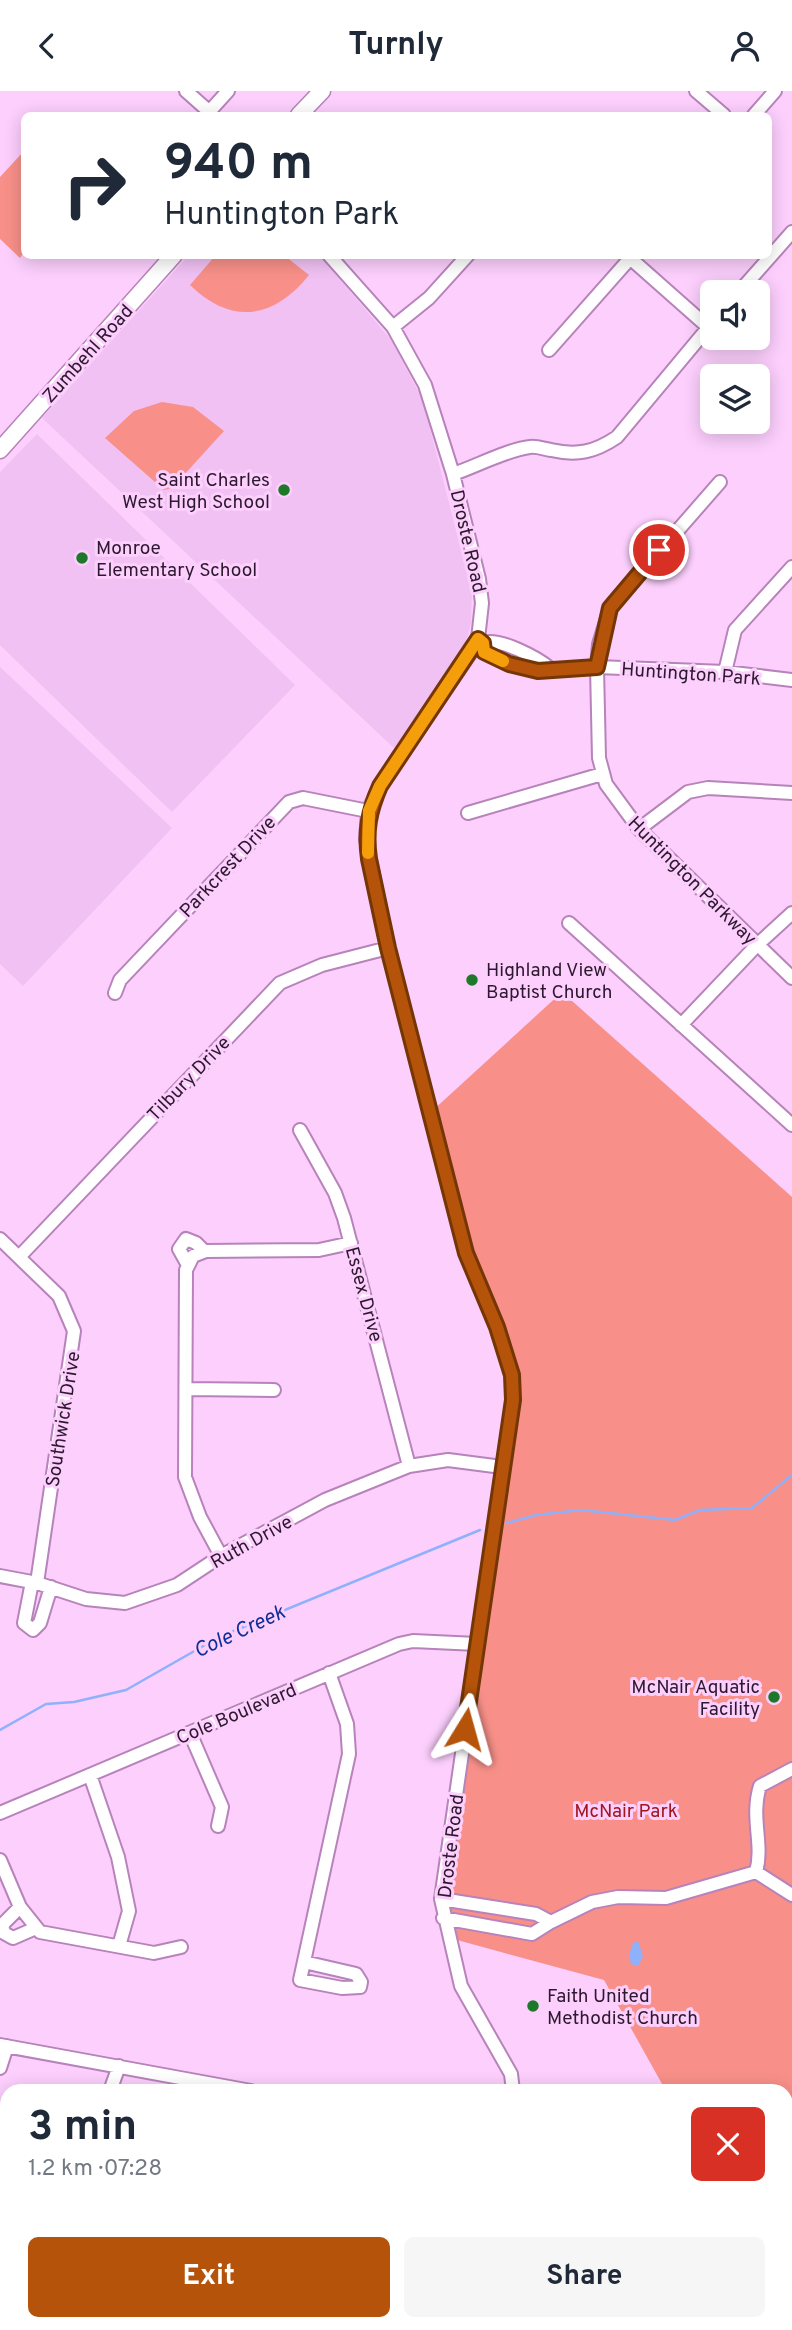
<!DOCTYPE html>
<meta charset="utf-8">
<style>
body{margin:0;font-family:Overpass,sans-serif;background:#f6f6f7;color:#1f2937;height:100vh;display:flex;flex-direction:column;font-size:26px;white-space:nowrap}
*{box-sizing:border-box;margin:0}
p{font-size:23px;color:#747a83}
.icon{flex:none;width:38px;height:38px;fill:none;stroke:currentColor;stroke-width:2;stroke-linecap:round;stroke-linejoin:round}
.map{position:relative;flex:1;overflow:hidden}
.drawer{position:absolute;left:0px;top:1993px;width:793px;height:247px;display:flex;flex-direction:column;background:#fff;border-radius:21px 21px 0 0;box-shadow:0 4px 18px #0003}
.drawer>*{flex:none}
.top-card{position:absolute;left:21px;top:21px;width:751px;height:147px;border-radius:10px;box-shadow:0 4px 18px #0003;background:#fff;color:#1f2937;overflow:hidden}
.controls{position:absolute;left:700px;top:189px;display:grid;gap:14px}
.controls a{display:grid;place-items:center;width:70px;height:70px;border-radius:10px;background:#fff;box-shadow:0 4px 18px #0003;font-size:35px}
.pin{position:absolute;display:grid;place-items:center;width:60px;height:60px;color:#fff;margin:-30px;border:4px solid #fff;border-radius:50%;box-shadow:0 2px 7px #0007}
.me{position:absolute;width:77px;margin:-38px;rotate:8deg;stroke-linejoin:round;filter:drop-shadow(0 0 5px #0008)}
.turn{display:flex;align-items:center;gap:24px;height:147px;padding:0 28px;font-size:32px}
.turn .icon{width:91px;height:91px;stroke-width:2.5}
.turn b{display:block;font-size:49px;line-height:60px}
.round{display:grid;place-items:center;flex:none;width:74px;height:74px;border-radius:10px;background:#f6f6f7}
.overview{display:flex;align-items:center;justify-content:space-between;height:119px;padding:0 28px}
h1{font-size:42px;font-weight:700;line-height:52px}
.primary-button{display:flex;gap:14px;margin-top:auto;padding:14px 28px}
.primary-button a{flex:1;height:80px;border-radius:10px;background:#b45309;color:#fff;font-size:28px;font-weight:700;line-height:80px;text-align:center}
.primary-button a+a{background:#f6f6f7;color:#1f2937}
header{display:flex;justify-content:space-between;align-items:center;height:91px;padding:0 28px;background:#fff;font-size:32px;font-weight:700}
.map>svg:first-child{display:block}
</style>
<header><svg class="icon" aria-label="back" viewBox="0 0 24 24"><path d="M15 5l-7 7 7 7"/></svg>Turnly<svg class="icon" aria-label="person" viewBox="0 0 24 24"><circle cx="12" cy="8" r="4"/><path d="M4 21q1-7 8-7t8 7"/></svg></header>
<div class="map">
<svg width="792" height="2239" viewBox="0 0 792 2239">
<rect width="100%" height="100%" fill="#fccffd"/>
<path fill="#f1c1f4" d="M 188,165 L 320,165 L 392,250 L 423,310 L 472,502 L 471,531 L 468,545 L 456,569 L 394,657 L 42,327 Z
M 37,343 L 295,594 L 172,721 L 0,554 L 0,381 Z
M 0,576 L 172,737 L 23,895 L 0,873 Z"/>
<path fill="#f89089" d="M 24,60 L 24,161 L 20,167 L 0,148 L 0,86 Z
M 215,165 L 285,165 L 309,184 C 273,229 231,234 190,194 Z
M 162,311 L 193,316 L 224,340 L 172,397 L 164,399 L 105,347 L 134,320 Z
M 562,901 L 792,1106 L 792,2029 L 786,2028 L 786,2000 L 666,2000 L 604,1889 L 457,1849 L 443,1819 L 512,1284 L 466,1162 L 431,1021 Z"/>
<path fill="#8fb1fb" d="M 638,1850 L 643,1865 L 638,1875 L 631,1873 L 629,1864 L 633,1852 Z"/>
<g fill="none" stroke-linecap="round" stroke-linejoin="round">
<path stroke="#8fb1fb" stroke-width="2.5" d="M 507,1432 L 536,1424 L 581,1419 L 675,1429 L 700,1419 L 752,1417 L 792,1384
M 0,1639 L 46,1613 L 74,1611 L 126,1599 L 219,1546 L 480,1439
M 237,2239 L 241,2233"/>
<defs>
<path id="minor" d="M 186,0 L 213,24
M 696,0 L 724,24
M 209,21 L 228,0
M 754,24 L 775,0
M 329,164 L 393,236 L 425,294 L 453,383 L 479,488 L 482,512 L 478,548 L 469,564 L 380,695 L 368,720 L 366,749 L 388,857 L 466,1162 L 497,1236 L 512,1284 L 513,1309 L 441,1808 L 461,1895 L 511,1983 L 513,2000
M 630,167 L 708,236
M 739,201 L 792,141
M 393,236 L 429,207 L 468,164
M 549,259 L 633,164
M 453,383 C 477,375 506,359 530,356 C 537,355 544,358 551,359 C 577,365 595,361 617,346 L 712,232
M 720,391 L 610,517 L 599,553 L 597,576 L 599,667 L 606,693 L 639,738 L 792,887
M 478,548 L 483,552 L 484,561 L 509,573 L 538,580 L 597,576 L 725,581 L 792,589
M 483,552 C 499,546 538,567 551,578
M 725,581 L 735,539 L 792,476
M 468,722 L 602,683
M 639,738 L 688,701 L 708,697 L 792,702
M 569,832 L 792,1034
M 115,902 L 120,889 L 289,711 L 303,707 L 368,720
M 681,934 L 757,854 L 792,822
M 300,1039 L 335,1102 L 344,1127 L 409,1375
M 0,1148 L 59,1205 L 74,1240 L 37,1492
M 19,1166 L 280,892 L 322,874 L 388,857
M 188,1174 L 179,1158 L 186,1148 L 196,1152 L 204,1160
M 186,1298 L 274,1299
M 221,1465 L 200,1426 L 185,1386 L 186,1179 L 193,1165 L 206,1160 L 319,1159 L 351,1152
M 0,1485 L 37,1492 L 86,1508 L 125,1512 L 177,1494 L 221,1465 L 325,1409 L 409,1375 L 448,1369 L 502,1376
M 32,1491 L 24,1532 L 33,1539 L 40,1532 L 51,1496
M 190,1642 L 222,1716 L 218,1735
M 792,1678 L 760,1695 C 750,1727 764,1753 756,1781 L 792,1804
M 90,1684 L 118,1766 L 129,1820 L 119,1855
M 0,1722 L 399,1553 L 413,1550 L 477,1553
M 0,1769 L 20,1816 L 40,1841 L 154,1862 L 181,1856
M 441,1808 L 536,1823 L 551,1831 L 532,1843 L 443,1827
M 20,1816 L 2,1834 L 4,1842 L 13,1847 L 36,1837
M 551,1831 L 592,1811 L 618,1806 L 666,1807 L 756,1781
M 304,1871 L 356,1883 L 361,1891 L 360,1896 L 342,1897 L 300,1889 L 349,1663 L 347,1633 L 329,1582
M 0,1954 L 251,2000
M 0,1977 L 7,1955
M 110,2000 L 119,1975
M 786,2087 L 792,2088
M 786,2189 L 792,2190
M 74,2233 L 109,2239
M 590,2233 L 595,2239
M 23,2239 L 25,2233
M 626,2239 L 633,2233"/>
<path id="major" d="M 299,24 L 322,0
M 0,359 L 174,164"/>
</defs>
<use href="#minor" stroke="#b783ba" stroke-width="16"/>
<use href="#major" stroke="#b783ba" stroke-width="19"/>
<use href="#minor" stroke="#fff" stroke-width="12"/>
<use href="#major" stroke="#fff" stroke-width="16"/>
</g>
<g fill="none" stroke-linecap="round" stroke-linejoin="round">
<defs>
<path id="route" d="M 465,1638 L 513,1309 L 512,1284 L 497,1236 L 466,1162 L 388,857 L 369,768 C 365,740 369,720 380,695 L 478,548 L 483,552 L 484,561 L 509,573 L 538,580 L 597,576 L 610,517 L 659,459"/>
</defs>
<use href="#route" stroke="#753606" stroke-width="18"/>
<use href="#route" stroke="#b45309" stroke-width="12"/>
<path stroke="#f59e0b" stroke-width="12" d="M 368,762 L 369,720 L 380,695 L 478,548 L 483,552 L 484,561 L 503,570"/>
</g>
<g fill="#1d7929" stroke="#fccffd" stroke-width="2.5">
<circle cx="284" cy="399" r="7"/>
<circle cx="82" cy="467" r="7"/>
<circle cx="472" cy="889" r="7"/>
<circle cx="774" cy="1606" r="7"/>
<circle cx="533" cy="1915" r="7"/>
</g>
<g text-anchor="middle" stroke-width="6" stroke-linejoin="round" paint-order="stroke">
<g font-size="19" fill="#2d192f" stroke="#fccffd">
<text transform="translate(87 262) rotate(-48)" y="7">Zumbehl Road</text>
<text transform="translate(469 450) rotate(77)" y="7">Droste Road</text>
<text transform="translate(691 582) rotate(4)" y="7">Huntington Park</text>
<text transform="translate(227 775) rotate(-47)" y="7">Parkcrest Drive</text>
<text transform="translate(693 789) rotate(45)" y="7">Huntington Parkway</text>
<text transform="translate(188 987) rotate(-46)" y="7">Tilbury Drive</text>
<text transform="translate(365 1203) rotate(75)" y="7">Essex Drive</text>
<text transform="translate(62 1328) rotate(-81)" y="7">Southwick Drive</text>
<text transform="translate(251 1450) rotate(-29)" y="7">Ruth Drive</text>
<text transform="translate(236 1622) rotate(-23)" y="7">Cole Boulevard</text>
<text transform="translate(450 1755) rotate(-83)" y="7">Droste Road</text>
</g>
<g font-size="19" fill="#2d192f" stroke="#fccffd" text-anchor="start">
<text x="270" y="395" text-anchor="end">Saint Charles<tspan x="270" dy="22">West High School</tspan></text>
<text x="96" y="463">Monroe<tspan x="96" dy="22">Elementary School</tspan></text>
<text x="486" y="885">Highland View<tspan x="486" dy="22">Baptist Church</tspan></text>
<text x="760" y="1602" text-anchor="end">McNair Aquatic<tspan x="760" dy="22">Facility</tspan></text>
<text x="547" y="1911">Faith United<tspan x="547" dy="22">Methodist Church</tspan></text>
</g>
<g font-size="19" fill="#a1161f" stroke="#fccffd">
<text x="626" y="1726">McNair Park</text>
</g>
<g font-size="21" font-style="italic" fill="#0f2f96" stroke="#fccffd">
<text transform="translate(239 1540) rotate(-25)" y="7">Cole Creek</text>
</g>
</g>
</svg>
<div class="controls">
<a><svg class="icon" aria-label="sound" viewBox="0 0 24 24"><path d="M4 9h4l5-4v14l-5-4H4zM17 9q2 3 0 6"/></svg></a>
<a><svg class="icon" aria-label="layers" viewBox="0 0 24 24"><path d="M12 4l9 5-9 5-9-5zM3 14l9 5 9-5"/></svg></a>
</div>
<div class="pin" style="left:659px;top:459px;background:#d93025"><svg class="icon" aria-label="arrive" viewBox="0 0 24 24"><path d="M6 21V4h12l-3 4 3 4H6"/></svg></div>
<svg class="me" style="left:465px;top:1638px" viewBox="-20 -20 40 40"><path d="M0-17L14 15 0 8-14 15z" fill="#b45309" stroke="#fff" stroke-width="4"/></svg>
<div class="top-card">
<div class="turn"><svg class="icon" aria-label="right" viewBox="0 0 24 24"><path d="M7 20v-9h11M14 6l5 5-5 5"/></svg><div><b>940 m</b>Huntington Park</div></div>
</div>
<section class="drawer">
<div class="overview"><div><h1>3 min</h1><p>1.2 km · 07:28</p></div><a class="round" style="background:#d93025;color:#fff"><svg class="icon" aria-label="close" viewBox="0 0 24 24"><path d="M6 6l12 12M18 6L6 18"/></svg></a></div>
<div class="primary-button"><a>Exit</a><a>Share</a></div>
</section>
</div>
